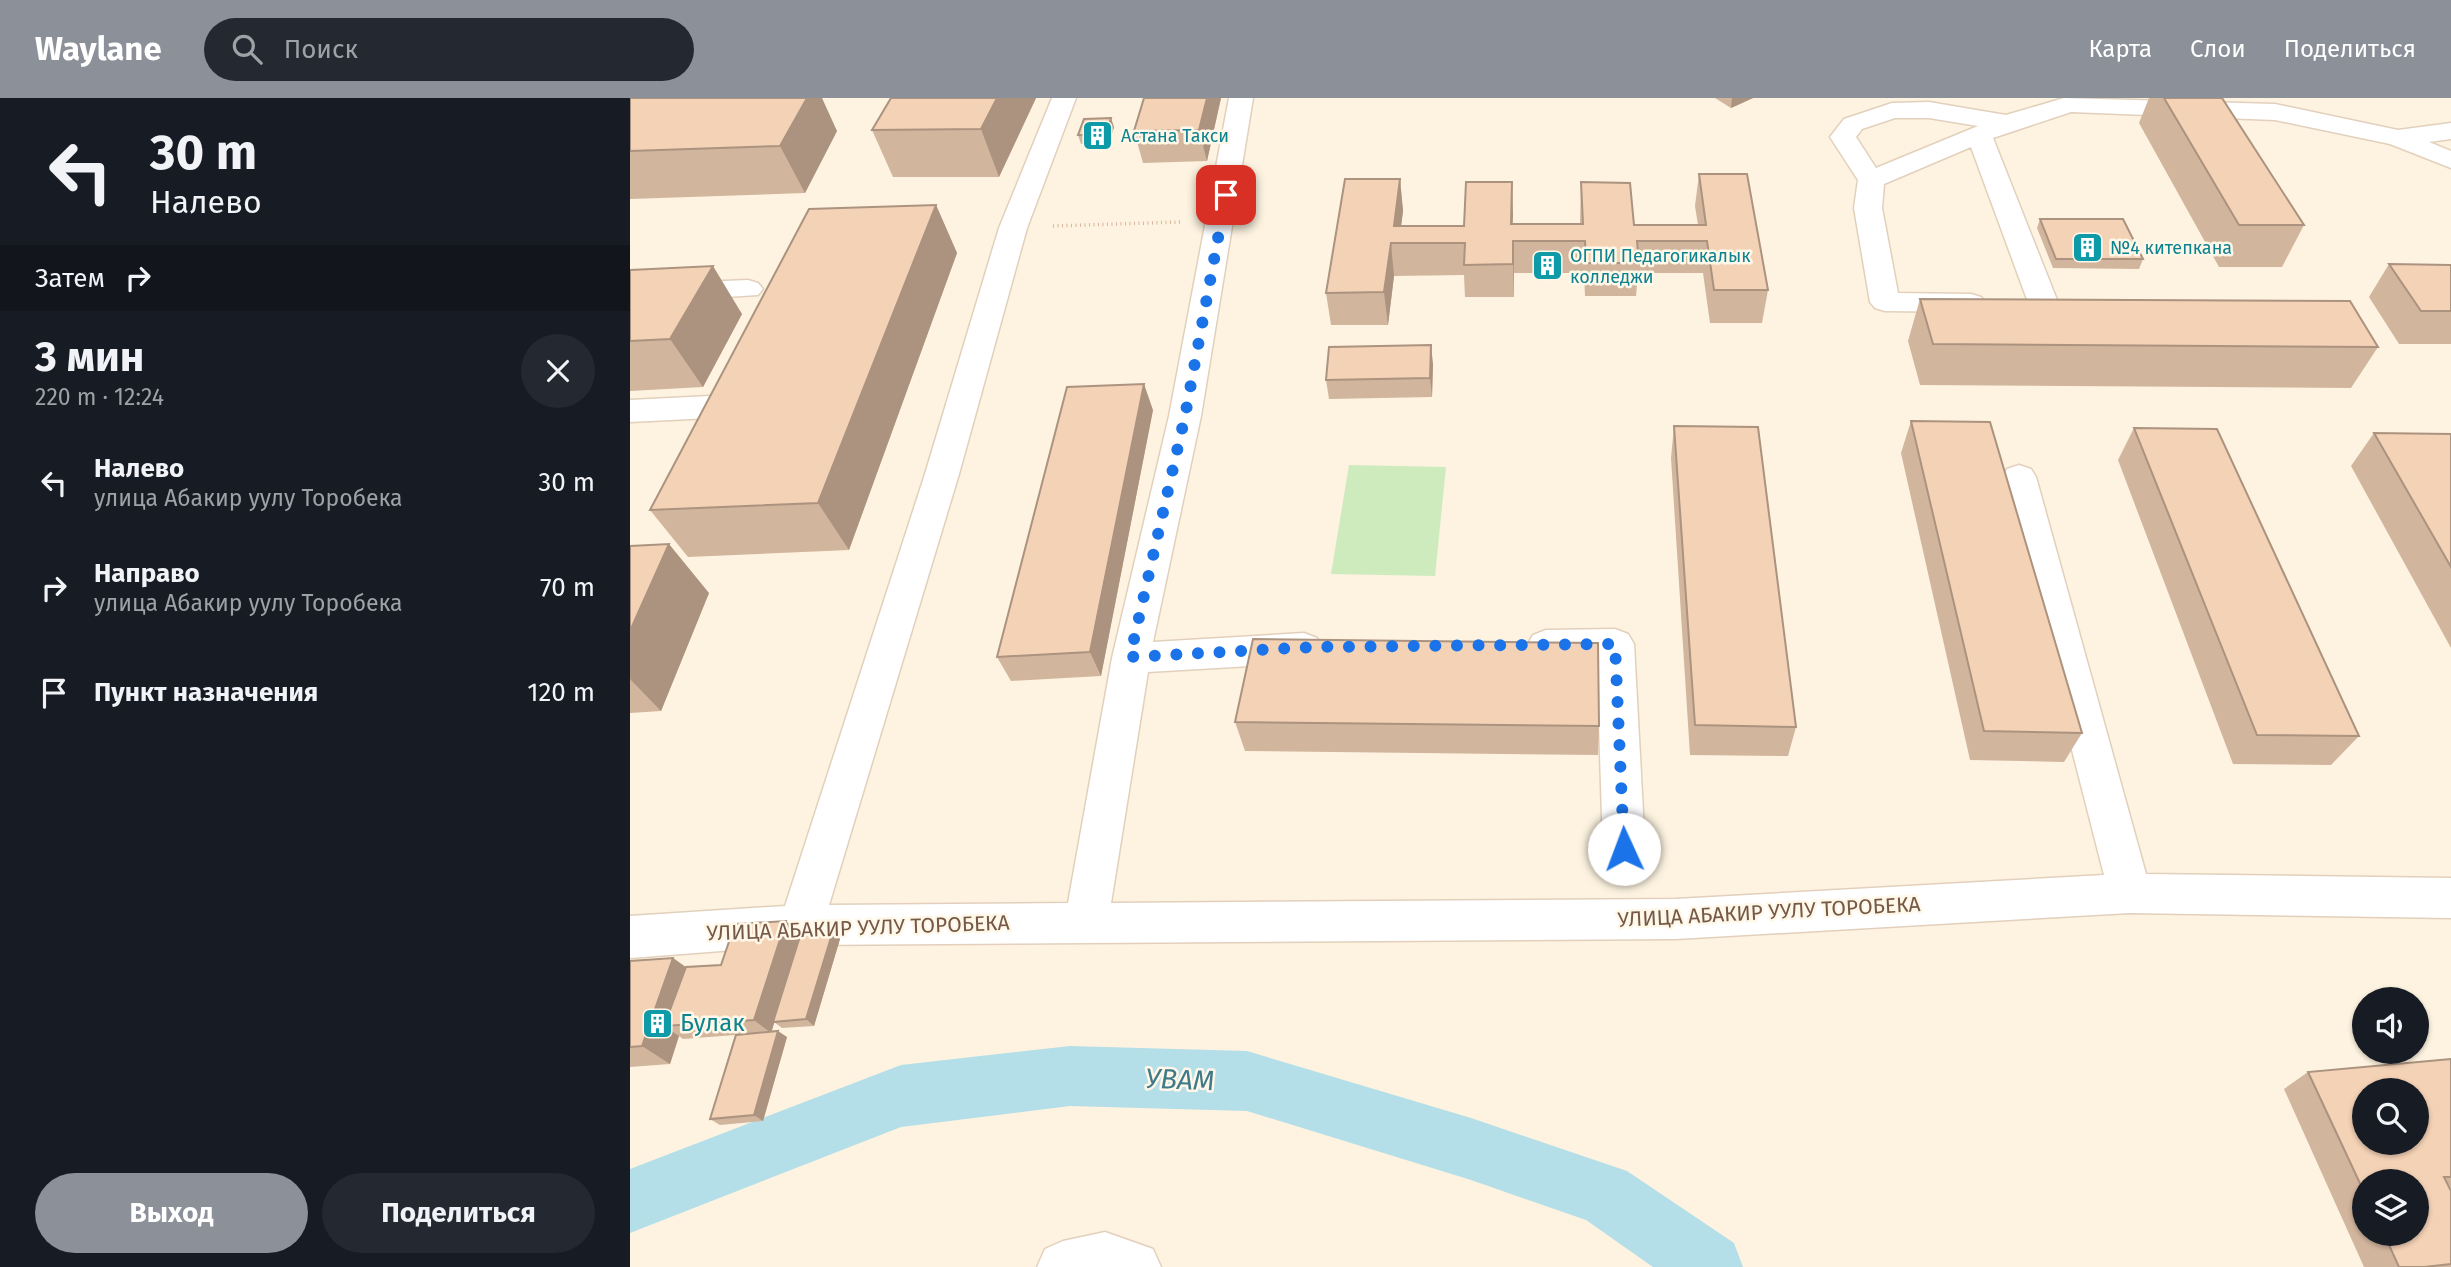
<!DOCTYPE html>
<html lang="ru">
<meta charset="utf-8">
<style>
body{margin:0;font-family:"Fira Sans",sans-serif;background:#242831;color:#f1f3f6;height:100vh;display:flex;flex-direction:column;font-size:26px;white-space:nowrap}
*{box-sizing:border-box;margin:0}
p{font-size:23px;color:#9ea1a6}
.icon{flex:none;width:38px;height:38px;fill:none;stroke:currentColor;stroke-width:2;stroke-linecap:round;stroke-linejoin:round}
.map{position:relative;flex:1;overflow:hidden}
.details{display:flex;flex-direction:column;background:#171b24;width:630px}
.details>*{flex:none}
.top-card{background:#171b24;color:#f1f3f6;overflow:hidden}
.fabs{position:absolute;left:1722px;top:889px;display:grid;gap:14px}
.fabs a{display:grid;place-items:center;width:77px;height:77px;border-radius:50%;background:#171b24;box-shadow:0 2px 5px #0004;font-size:35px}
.pin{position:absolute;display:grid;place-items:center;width:60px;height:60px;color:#fff;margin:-30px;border-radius:14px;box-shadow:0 4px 10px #0006}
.me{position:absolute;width:77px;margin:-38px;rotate:358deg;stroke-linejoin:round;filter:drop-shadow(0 0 5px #0008)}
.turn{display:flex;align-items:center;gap:24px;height:147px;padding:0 35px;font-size:32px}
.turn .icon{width:91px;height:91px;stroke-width:2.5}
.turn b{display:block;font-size:49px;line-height:60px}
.then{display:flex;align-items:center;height:66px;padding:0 35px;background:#0003;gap:14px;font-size:26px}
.round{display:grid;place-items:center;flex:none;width:74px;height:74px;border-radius:37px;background:#242831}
.overview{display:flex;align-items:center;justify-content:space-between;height:119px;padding:0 35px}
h1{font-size:42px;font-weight:700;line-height:52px}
.button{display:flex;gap:14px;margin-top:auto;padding:14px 35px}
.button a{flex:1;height:80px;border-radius:42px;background:#8c9099;color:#fff;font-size:28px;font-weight:700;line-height:80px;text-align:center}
.button a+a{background:#242831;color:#f1f3f6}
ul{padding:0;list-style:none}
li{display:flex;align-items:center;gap:21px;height:105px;padding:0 35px}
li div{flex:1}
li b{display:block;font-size:26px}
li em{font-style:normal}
header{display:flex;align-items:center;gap:42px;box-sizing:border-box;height:98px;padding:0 35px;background:#8c9099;color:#fff}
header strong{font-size:33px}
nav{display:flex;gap:38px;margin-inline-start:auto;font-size:24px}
.search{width:490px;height:63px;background:#242831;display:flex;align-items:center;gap:18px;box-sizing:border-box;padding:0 24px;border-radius:38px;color:#9ea1a6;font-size:26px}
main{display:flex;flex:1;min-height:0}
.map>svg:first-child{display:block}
</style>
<header>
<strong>Waylane</strong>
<div class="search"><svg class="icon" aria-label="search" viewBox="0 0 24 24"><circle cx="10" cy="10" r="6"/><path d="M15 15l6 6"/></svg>Поиск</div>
<nav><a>Карта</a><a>Слои</a><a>Поделиться</a></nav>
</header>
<main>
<section class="details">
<div class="top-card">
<div class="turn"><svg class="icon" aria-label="left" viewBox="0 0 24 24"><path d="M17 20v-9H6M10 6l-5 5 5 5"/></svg><div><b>30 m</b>Налево</div></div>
<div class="then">Затем<svg class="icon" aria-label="right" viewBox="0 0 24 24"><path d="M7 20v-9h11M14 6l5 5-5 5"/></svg></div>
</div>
<div class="overview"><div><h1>3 мин</h1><p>220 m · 12:24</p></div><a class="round"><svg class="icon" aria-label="close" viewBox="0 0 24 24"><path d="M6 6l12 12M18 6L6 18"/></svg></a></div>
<ul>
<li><svg class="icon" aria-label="left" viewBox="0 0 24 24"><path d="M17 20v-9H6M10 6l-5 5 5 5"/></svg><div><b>Налево</b><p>улица Абакир уулу Торобека</p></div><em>30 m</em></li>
<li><svg class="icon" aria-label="right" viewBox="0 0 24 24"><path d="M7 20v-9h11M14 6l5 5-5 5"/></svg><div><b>Направо</b><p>улица Абакир уулу Торобека</p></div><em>70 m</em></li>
<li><svg class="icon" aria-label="arrive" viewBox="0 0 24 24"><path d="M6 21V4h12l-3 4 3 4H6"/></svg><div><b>Пункт назначения</b></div><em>120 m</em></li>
</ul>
<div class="button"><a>Выход</a><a>Поделиться</a></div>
</section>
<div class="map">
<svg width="1821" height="1169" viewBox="0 0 1821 1169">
<rect width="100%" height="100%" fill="#fdf3e0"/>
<path fill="#ceebbe" d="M 719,367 L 816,369 L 805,478 L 701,476 Z"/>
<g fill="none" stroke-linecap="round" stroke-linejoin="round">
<path fill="#b4dee8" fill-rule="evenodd" d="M 440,948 L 617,953 L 841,1020 L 997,1073 L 1104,1145 L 1113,1169 L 1023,1169 L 956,1122 L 841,1082 L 617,1013 L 440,1008 L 271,1029 L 0,1135 L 0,1071 L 271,967 Z"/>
<defs>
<path id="minor" d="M 422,0 L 446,0 L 397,130 L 329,376 L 199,807 L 438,805 L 482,560 L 539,318 L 599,0 L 623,0 L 571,318 L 523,544 L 674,535 L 687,540 L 693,550 L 687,560 L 674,565 L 518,574 L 481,805 L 1046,801 L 1474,777 L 1372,379 L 1377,371 L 1389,367 L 1401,371 L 1406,379 L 1516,776 L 1821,780 L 1821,820 L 1500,815 L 1046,841 L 171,847 L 0,860 L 0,818 L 155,808 L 295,376 L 369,130 Z
M 1434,0 L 1645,6 L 1768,32 L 1821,25 L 1821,41 L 1799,44 L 1821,53 L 1821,70 L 1760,46 L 1645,22 L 1441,14 L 1363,40 L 1429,207 L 1424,213 L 1414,216 L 1404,213 L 1399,207 L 1341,49 L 1254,86 L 1252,110 L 1268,195 L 1341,196 L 1351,199 L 1356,205 L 1351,211 L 1341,214 L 1255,213 L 1245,210 L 1240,204 L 1224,110 L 1228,82 L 1200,39 L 1214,21 L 1262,5 L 1299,4 L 1376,17 ZM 1265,20 L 1299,20 L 1348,28 L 1246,70 L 1226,39 L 1232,31 Z
M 118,182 L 128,185 L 133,191 L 128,197 L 0,205 L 0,187 Z
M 100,297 L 111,300 L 116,308 L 111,316 L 100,319 L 0,324 L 0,302 Z
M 985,531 L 998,536 L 1004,546 L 1015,751 L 1009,764 L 994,770 L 979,764 L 973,751 L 967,561 L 916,562 L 903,557 L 897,547 L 903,537 L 916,532 Z
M 475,1134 L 523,1151 L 531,1169 L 407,1169 L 415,1151 L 433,1143 Z"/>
</defs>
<use href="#minor" stroke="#e2d0bc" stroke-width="3"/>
<path stroke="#d9b59a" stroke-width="3.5" stroke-dasharray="1 3.5" stroke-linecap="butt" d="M 423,128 L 550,124"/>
<use href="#minor" fill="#fff" fill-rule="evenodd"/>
</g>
<path fill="#d2b59d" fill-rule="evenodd" d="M 0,0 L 207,33 L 175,95 L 0,101 Z
M 406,0 L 369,79 L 263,79 L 242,32 Z
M 591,0 L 577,63 L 513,65 L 504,33 Z
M 1085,0 L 1123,0 L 1101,10 Z
M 1519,0 L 1592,0 L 1674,127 L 1652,169 L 1589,169 L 1509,25 Z
M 484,29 L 479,46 L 451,46 L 448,37 Z
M 1069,76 L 1138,192 L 1132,225 L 1080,225 L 1073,175 L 1008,175 L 1006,198 L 955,198 L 954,175 L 884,175 L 884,199 L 835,199 L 834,177 L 764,178 L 758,227 L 701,227 L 696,195 L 770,81 L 773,113 L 771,128 L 950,126 L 951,84 L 1004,127 L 1068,127 L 1065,108 Z
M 306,107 L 327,155 L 219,452 L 58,459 L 20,412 Z
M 1410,121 L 1513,161 L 1509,171 L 1423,170 L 1407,130 Z
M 1759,166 L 1821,167 L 1821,246 L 1769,246 L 1739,199 Z
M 0,172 L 112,216 L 73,289 L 0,293 Z
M 1290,201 L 1748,249 L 1721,290 L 1290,287 L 1278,243 Z
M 803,266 L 802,299 L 699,301 L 696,282 Z
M 523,312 L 471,578 L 381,583 L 367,559 Z
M 1281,323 L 1452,635 L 1434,664 L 1340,662 L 1271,355 Z
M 1044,328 L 1166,629 L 1158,658 L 1060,657 L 1041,360 Z
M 1504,330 L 1729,638 L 1701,667 L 1603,666 L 1488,362 Z
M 1744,335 L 1821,336 L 1821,550 L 1721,368 Z
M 0,448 L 79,495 L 31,613 L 0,615 Z
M 605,624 L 969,628 L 968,657 L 615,653 Z
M 203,833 L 210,841 L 184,928 L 152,930 L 144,924 L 142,933 L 157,939 L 133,1023 L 90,1027 L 80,1021 L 105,937 L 53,941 L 49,938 L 40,966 L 0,969 L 0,863 L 43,860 L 56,869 L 91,867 L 171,836 Z
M 1821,961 L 1821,1090 L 1820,1090 L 1821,1093 L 1821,1169 L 1734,1169 L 1654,991 L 1678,974 ZM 1734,1083 L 1787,1136 L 1734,1136 Z"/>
<path fill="#ab937f" d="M 177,0 L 192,0 L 207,33 L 175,95 L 150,48 Z
M 367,0 L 406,0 L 369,79 L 351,31 Z
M 577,0 L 591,0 L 577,63 L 569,32 Z
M 1102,0 L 1123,0 L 1101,10 Z
M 481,20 L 484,29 L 479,46 L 476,37 Z
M 770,81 L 773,113 L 769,145 L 764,128 Z
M 882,84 L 883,116 L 882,159 L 881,126 Z
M 306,107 L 327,155 L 219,452 L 188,405 Z
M 883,143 L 884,175 L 884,199 L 883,166 Z
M 761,145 L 764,178 L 758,227 L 754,194 Z
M 83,168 L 112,216 L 73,289 L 40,241 Z
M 801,247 L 803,266 L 802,299 L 800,280 Z
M 514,286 L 523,312 L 471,578 L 460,554 Z
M 39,446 L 79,495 L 31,613 L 0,581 L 0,533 Z
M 156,823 L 172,837 L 141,935 L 124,922 Z
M 203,833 L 210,841 L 184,928 L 176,921 Z
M 43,860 L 69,879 L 34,928 L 49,938 L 40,966 L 12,948 Z
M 148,933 L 157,939 L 133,1023 L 124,1017 Z"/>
<path fill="#f4d2b6" stroke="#ab937f" stroke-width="2" fill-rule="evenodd" d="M 0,0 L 177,0 L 150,48 L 0,53 Z
M 261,0 L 367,0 L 351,31 L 242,32 Z
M 514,0 L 577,0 L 569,32 L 504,33 Z
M 1534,0 L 1592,0 L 1674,127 L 1609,127 Z
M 481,20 L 476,37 L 448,37 L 454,21 Z
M 1069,76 L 1117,76 L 1138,192 L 1084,192 L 1077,143 L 1007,143 L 1009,165 L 956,165 L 955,143 L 883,143 L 883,166 L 834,167 L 835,145 L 761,145 L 754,194 L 696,195 L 715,81 L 770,81 L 764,128 L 834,128 L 836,84 L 882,84 L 881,126 L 953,126 L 951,84 L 1000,85 L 1004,127 L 1076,127 Z
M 306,107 L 188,405 L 20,412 L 179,111 Z
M 1410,121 L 1493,121 L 1513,161 L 1426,161 Z
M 1759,166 L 1821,167 L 1821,213 L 1791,213 Z
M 83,168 L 40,241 L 0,243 L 0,172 Z
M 1290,201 L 1720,203 L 1748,249 L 1303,246 Z
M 801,247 L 800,280 L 696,282 L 699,249 Z
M 514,286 L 460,554 L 367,559 L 437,289 Z
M 1281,323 L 1360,324 L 1452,635 L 1354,633 Z
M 1044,328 L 1128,329 L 1166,629 L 1065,627 Z
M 1504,330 L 1587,331 L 1729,638 L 1627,637 Z
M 1744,335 L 1821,336 L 1821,469 Z
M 39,446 L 0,533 L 0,448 Z
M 623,541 L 968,545 L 969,628 L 605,624 Z
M 156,823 L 124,922 L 34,928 L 56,869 L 91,867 L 105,826 Z
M 203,833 L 176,921 L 143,924 L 171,835 Z
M 43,860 L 12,948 L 0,949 L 0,863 Z
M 148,933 L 124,1017 L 80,1021 L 106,937 Z
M 1821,961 L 1821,1079 L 1814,1079 L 1821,1093 L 1821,1166 L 1794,1169 L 1769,1169 L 1754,1136 L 1787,1136 L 1787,1083 L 1734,1083 L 1734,1094 L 1678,974 ZM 1734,992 L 1787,992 L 1787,1045 L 1734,1045 Z"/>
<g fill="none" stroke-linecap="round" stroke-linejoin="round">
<path stroke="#1a73e8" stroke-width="12" stroke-dasharray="0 21.6" d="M 596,97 L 555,318 L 500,559 L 684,549 L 985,546 L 994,751"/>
</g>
<defs>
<symbol id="building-square" viewBox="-11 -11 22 22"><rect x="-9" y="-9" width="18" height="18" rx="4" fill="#0f9aa8" stroke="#fff7e8"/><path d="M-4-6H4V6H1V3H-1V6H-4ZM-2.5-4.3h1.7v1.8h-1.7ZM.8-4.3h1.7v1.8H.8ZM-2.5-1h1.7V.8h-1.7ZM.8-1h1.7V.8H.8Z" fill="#fff"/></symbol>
</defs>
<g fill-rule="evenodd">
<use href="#building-square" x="450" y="20" width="35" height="35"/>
<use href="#building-square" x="1440" y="132" width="35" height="35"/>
<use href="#building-square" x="900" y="150" width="35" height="35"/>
<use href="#building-square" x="10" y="908" width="35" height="35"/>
</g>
<g text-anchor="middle" stroke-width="5" stroke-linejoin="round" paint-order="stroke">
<g font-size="18" fill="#0d838f" stroke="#fff7e8" text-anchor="start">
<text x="491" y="44">Астана Такси</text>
<text x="1480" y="156">№4 китепкана</text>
<text x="940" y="164">ОГПИ Педагогикалык<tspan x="940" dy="21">колледжи</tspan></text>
</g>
<g font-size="21" fill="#755946" stroke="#fff7e8">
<text transform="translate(1139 814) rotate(-3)" y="7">УЛИЦА АБАКИР УУЛУ ТОРОБЕКА</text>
<text transform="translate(228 830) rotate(-2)" y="7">УЛИЦА АБАКИР УУЛУ ТОРОБЕКА</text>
</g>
<g font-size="24" fill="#0d838f" stroke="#fff7e8" text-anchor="start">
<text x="50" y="933">Булак</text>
</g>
<g font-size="28" font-style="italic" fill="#3f7a8b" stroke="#fff7e8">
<text transform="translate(550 981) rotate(2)" y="10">УВАМ</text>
</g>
</g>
</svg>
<div class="fabs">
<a><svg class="icon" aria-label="sound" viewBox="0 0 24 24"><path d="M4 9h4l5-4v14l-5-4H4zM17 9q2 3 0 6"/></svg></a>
<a><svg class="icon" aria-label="search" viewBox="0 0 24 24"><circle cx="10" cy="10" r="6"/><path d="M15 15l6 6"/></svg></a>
<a><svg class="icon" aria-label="layers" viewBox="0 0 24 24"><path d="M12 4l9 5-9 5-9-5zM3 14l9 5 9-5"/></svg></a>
</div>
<div class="pin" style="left:596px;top:97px;background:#d93025"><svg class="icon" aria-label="arrive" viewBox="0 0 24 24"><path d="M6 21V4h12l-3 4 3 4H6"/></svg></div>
<svg class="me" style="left:994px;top:751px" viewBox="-20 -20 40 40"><circle r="19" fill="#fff"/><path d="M0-13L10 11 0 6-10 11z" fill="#1a73e8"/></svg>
</div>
</main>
